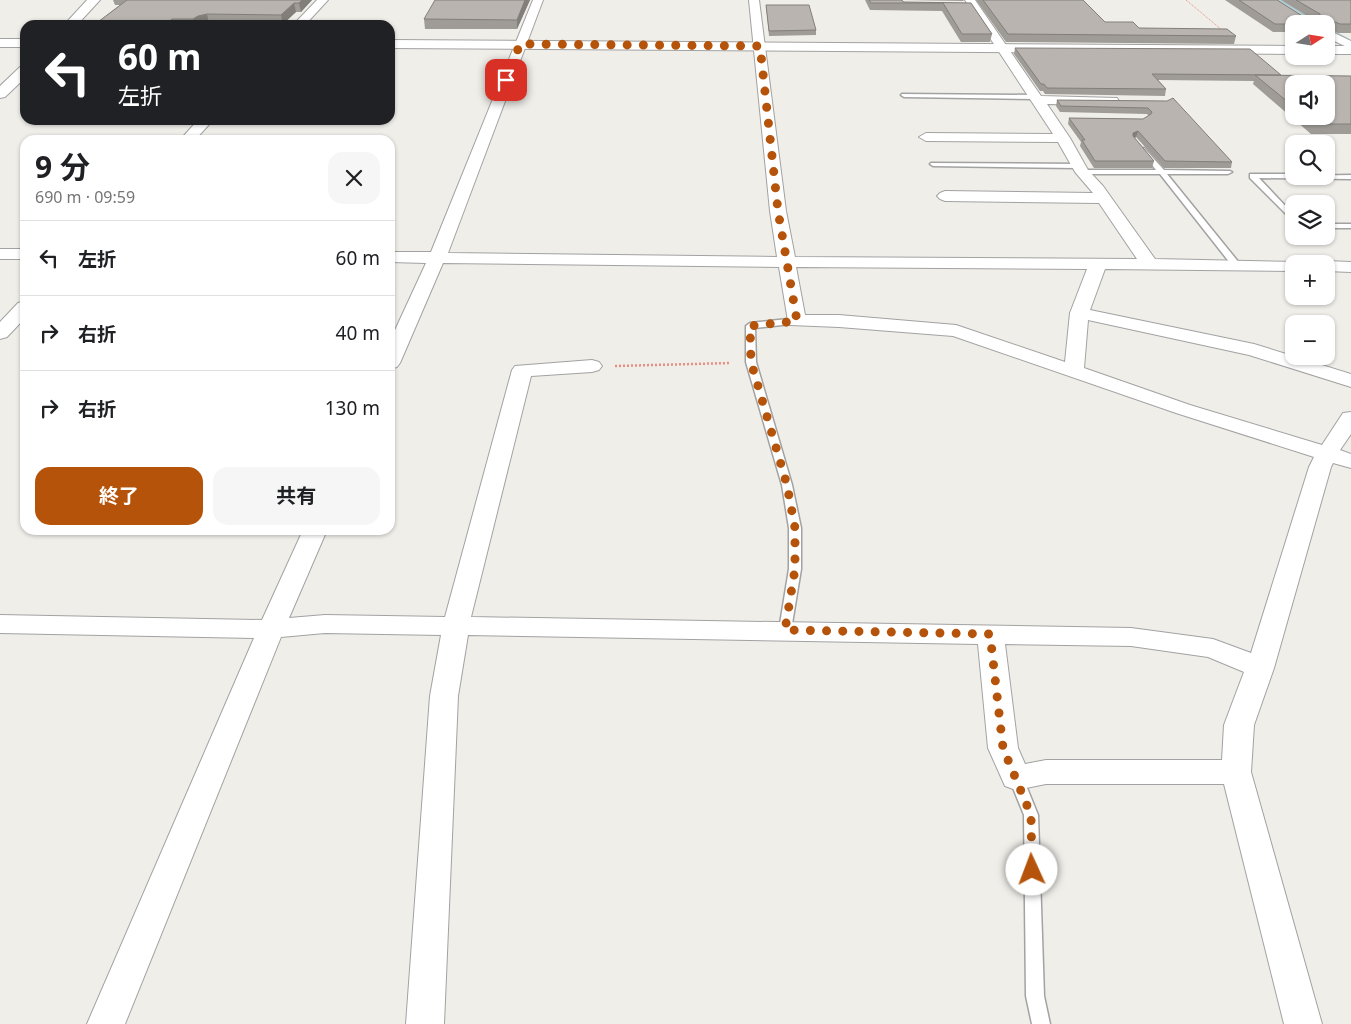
<!DOCTYPE html>
<html lang="ja">
<meta charset="utf-8">
<style>
body{margin:0;font-family:"Noto Sans","Noto Sans JP",sans-serif;background:#f6f6f6;color:#202124;height:100vh;display:flex;flex-direction:column;font-size:19px;white-space:nowrap}
*{box-sizing:border-box;margin:0}
p{font-size:16px;color:#757577}
.icon{flex:none;width:28px;height:28px;fill:none;stroke:currentColor;stroke-width:2;stroke-linecap:round;stroke-linejoin:round}
.map{position:relative;flex:1;overflow:hidden}
.details{position:absolute;left:20px;top:135px;width:375px;height:400px;display:flex;flex-direction:column;background:#fff;border-radius:15px;box-shadow:0 1px 4px #0004}
.details>*{flex:none}
.banner{position:absolute;left:20px;top:20px;width:375px;height:105px;border-radius:15px;box-shadow:0 1px 4px #0004;background:#202124;color:#fff;overflow:hidden}
.needle{width:32px;rotate:78deg}
.controls{position:absolute;left:1285px;top:15px;display:grid;gap:10px}
.controls a{display:grid;place-items:center;width:50px;height:50px;border-radius:10px;background:#fff;box-shadow:0 1px 4px #0004;font-size:25px}
.pin{position:absolute;display:grid;place-items:center;width:42px;height:42px;color:#fff;margin:-21px;border-radius:10px;box-shadow:0 2px 8px #0006}
.me{position:absolute;width:55px;margin:-28px;rotate:358deg;stroke-linejoin:round;filter:drop-shadow(0 0 4px #0008)}
.turn{display:flex;align-items:center;gap:18px;height:105px;padding:0 15px;font-size:22px}
.turn .icon{width:65px;height:65px;stroke-width:2.5}
.turn b{display:block;font-size:35px;line-height:42px}
.round{display:grid;place-items:center;flex:none;width:52px;height:52px;border-radius:15px;background:#f6f6f6}
.head{display:flex;align-items:center;justify-content:space-between;height:85px;padding:0 15px}
h1{font-size:30px;font-weight:700;line-height:38px}
.action{display:flex;gap:10px;margin-top:auto;padding:10px 15px}
.action a{flex:1;height:58px;border-radius:15px;background:#b45309;color:#fff;font-size:20px;font-weight:700;line-height:58px;text-align:center}
.action a+a{background:#f6f6f6;color:#202124}
ul{padding:0;list-style:none}
li{display:flex;align-items:center;gap:15px;height:75px;padding:0 15px;border-top:1px solid #e0e0e0}
li div{flex:1}
li b{display:block;font-size:19px}
li em{font-style:normal}
.map>svg:first-child{display:block}
</style>
<div class="map">
<svg width="1351" height="1024" viewBox="0 0 1351 1024">
<rect width="100%" height="100%" fill="#f0eee9"/>
<g fill="none" stroke-linecap="round" stroke-linejoin="round">
<path fill="#b0cfd8" fill-rule="evenodd" d="M 1277,0 L 1282,0 L 1322,24 L 1317,24 Z
M 1326,26 L 1351,40 L 1351,43 L 1326,29 Z"/>
<defs>
<path id="service" d="M 902,94 L 1034,95 L 1037,97 L 1034,99 L 904,97 L 901,95 Z
M 1144,148 L 1164,170 L 1230,171 L 1232,172 L 1228,174 L 1167,174 L 1240,264 L 1240,268 L 1234,268 L 1160,174 L 1082,174 L 1078,172 L 1082,170 L 1156,170 L 1141,150 Z
M 931,163 L 1078,164 L 1081,166 L 1078,168 L 933,166 L 930,164 Z
M 1250,174 L 1294,174 L 1294,176 L 1351,175 L 1351,179 L 1259,178 L 1294,215 L 1294,222 L 1250,178 Z
M 1326,224 L 1351,224 L 1351,228 L 1326,228 Z
M 797,318 L 801,321 L 800,323 L 755,328 L 756,362 L 792,485 L 801,528 L 801,569 L 791,630 L 789,633 L 781,633 L 779,630 L 789,569 L 789,528 L 782,485 L 746,362 L 746,326 L 750,323 Z
M 1016,772 L 1021,774 L 1023,778 L 1038,815 L 1044,996 L 1050,1024 L 1032,1024 L 1026,996 L 1024,815 L 1009,778 L 1011,774 Z"/>
<path id="minor" d="M 317,0 L 328,0 L 305,25 L 293,25 Z
M 533,0 L 543,0 L 448,253 L 777,257 L 770,211 L 749,0 L 759,0 L 786,211 L 795,257 L 1137,259 L 1099,203 L 945,201 L 940,199 L 937,196 L 940,193 L 945,191 L 1093,193 L 1075,172 L 1058,142 L 926,141 L 919,137 L 926,133 L 1053,134 L 965,0 L 975,0 L 1041,96 L 1117,98 L 1119,101 L 1112,105 L 1047,104 L 1070,138 L 1088,170 L 1103,186 L 1155,259 L 1300,262 L 1301,264 L 1294,264 L 1294,271 L 1105,269 L 1090,310 L 1254,344 L 1351,374 L 1351,387 L 1249,355 L 1088,320 L 1084,368 L 1190,405 L 1322,445 L 1343,413 L 1351,412 L 1351,434 L 1340,450 L 1351,454 L 1351,468 L 1333,463 L 1331,467 L 1274,668 L 1254,725 L 1251,772 L 1322,1024 L 1284,1024 L 1224,784 L 1046,784 L 1016,790 L 1005,786 L 988,748 L 978,644 L 468,635 L 458,696 L 444,1024 L 406,1024 L 430,696 L 441,635 L 325,633 L 281,637 L 125,1024 L 87,1024 L 254,638 L 0,633 L 0,615 L 262,620 L 303,530 L 327,530 L 289,618 L 325,615 L 445,617 L 512,370 L 515,366 L 592,360 L 599,362 L 602,366 L 599,370 L 592,372 L 531,376 L 471,617 L 1131,628 L 1213,639 L 1251,653 L 1309,467 L 1314,457 L 1176,413 L 953,336 L 839,327 L 790,325 L 788,321 L 779,267 L 443,263 L 400,363 L 397,367 L 390,369 L 390,341 L 426,263 L 390,262 L 390,252 L 431,252 ZM 796,267 L 1087,269 L 1070,313 L 1065,362 L 956,325 L 839,315 L 805,315 ZM 1005,644 L 1131,646 L 1208,657 L 1244,672 L 1224,725 L 1222,760 L 1046,760 L 1025,764 L 1018,748 Z
M 1326,29 L 1351,41 L 1351,49 L 1326,37 Z
M 198,120 L 213,120 L 195,140 L 180,140 Z
M 0,249 L 25,249 L 25,259 L 0,259 Z
M 1326,261 L 1351,262 L 1351,272 L 1326,271 L 1326,264 L 1319,264 Z
M 25,301 L 25,318 L 7,337 L 0,339 L 0,322 L 18,303 Z"/>
<path id="tertiary" d="M 87,0 L 100,0 L 77,25 L 64,25 Z
M 0,39 L 25,39 L 25,47 L 0,47 Z
M 390,40 L 1294,46 L 1294,54 L 390,48 Z
M 1326,46 L 1351,46 L 1351,54 L 1326,54 Z
M 25,66 L 25,78 L 5,97 L 0,98 L 0,86 L 20,67 Z"/>
</defs>
<use href="#service" stroke="#a2a2a2" stroke-width="3"/>
<use href="#minor" stroke="#a2a2a2" stroke-width="2"/>
<use href="#tertiary" stroke="#a2a2a2" stroke-width="2"/>
<path stroke="#e98d82" stroke-width="1" stroke-dasharray="1 1" stroke-linecap="butt" d="M 1186,0 L 1222,30"/>
<path stroke="#e98d82" stroke-width="2.5" stroke-dasharray="2 2" stroke-linecap="butt" d="M 615,366 L 731,363"/>
<use href="#service" fill="#fff" fill-rule="evenodd"/>
<use href="#minor" fill="#fff" fill-rule="evenodd"/>
<use href="#tertiary" fill="#fff" fill-rule="evenodd"/>
</g>
<path fill="#9f9b96" fill-rule="evenodd" d="M 113,0 L 312,0 L 301,12 L 296,12 L 283,24 L 209,23 L 200,25 L 94,25 L 120,5 L 115,5 Z
M 530,0 L 517,29 L 425,29 L 424,19 Z
M 865,0 L 964,0 L 963,1 L 903,0 L 902,1 L 904,2 L 971,3 L 992,34 L 990,42 L 961,42 L 942,11 L 870,10 Z
M 976,0 L 1083,0 L 1105,22 L 1139,28 L 1236,36 L 1234,44 L 1006,42 Z
M 1225,0 L 1277,0 L 1304,17 L 1309,17 L 1281,0 L 1351,0 L 1351,33 L 1338,33 L 1326,27 L 1326,24 L 1294,24 L 1294,32 L 1273,32 Z
M 766,5 L 816,30 L 816,35 L 769,36 Z
M 1015,48 L 1281,75 L 1351,76 L 1351,134 L 1311,134 L 1253,84 L 1254,81 L 1158,80 L 1166,89 L 1165,96 L 1045,94 L 1043,91 L 1040,91 L 1014,54 ZM 1294,84 L 1326,116 L 1294,116 Z
M 1057,100 L 1167,101 L 1232,162 L 1231,168 L 1164,168 L 1136,137 L 1135,138 L 1154,161 L 1152,168 L 1094,168 L 1080,146 L 1081,142 L 1068,124 L 1069,118 L 1143,119 L 1149,116 L 1147,114 L 1060,112 L 1056,106 Z"/>
<path fill="#827e7a" d="M 302,0 L 312,0 L 301,12 L 299,3 Z
M 525,0 L 530,0 L 517,29 L 517,20 Z
M 294,3 L 296,12 L 283,24 L 281,15 Z
M 207,14 L 209,23 L 194,25 L 193,19 L 198,16 Z
M 172,19 L 173,25 L 165,25 Z
M 1138,131 L 1136,137 L 1132,139 L 1133,133 Z"/>
<path fill="#b9b4af" stroke="#827e7a" d="M 127,0 L 302,0 L 299,3 L 294,3 L 281,15 L 207,14 L 198,16 L 193,19 L 172,19 L 165,25 L 94,25 Z
M 435,0 L 525,0 L 517,20 L 424,19 Z
M 869,0 L 901,0 L 904,2 L 971,3 L 992,34 L 962,34 L 943,3 L 871,3 Z
M 983,0 L 1083,0 L 1105,22 L 1133,22 L 1139,28 L 1227,29 L 1236,36 L 1008,34 Z
M 1239,0 L 1277,0 L 1304,17 L 1320,17 L 1320,14 L 1296,0 L 1351,0 L 1351,24 L 1340,24 L 1328,19 L 1327,24 L 1275,24 Z
M 766,5 L 809,5 L 816,30 L 769,31 Z
M 1015,48 L 1250,49 L 1281,75 L 1152,74 L 1166,89 L 1047,88 L 1044,84 L 1041,84 Z
M 1255,75 L 1351,76 L 1351,124 L 1314,124 L 1305,116 L 1326,116 L 1326,84 L 1294,84 L 1294,107 Z
M 1173,98 L 1232,162 L 1165,161 L 1138,131 L 1133,133 L 1133,136 L 1154,161 L 1095,161 L 1082,140 L 1085,140 L 1069,118 L 1143,119 L 1151,114 L 1152,112 L 1148,108 L 1061,106 L 1057,100 L 1167,101 Z"/>
<g fill="none" stroke-linecap="round" stroke-linejoin="round">
<path stroke="#b45309" stroke-width="9" stroke-dasharray="0 16.2" d="M 506,80 L 520,44 L 760,46 L 778,211 L 797,321 L 750,326 L 751,362 L 787,485 L 795,528 L 795,569 L 785,630 L 990,634 L 1003,748 L 1031,815 L 1032,870"/>
</g>
</svg>
<div class="controls">
<a><svg class="needle" viewBox="-14 -14 28 28"><path d="M0-13l5 13h-10z" fill="#e53935"/><path d="M0 13l5-13h-10z" fill="#757577"/></svg></a>
<a><svg class="icon" aria-label="sound" viewBox="0 0 24 24"><path d="M4 9h4l5-4v14l-5-4H4zM17 9q2 3 0 6"/></svg></a>
<a><svg class="icon" aria-label="search" viewBox="0 0 24 24"><circle cx="10" cy="10" r="6"/><path d="M15 15l6 6"/></svg></a>
<a><svg class="icon" aria-label="layers" viewBox="0 0 24 24"><path d="M12 4l9 5-9 5-9-5zM3 14l9 5 9-5"/></svg></a>
<a>+</a>
<a>−</a>
</div>
<div class="pin" style="left:506px;top:80px;background:#d93025"><svg class="icon" aria-label="arrive" viewBox="0 0 24 24"><path d="M6 21V4h12l-3 4 3 4H6"/></svg></div>
<svg class="me" style="left:1032px;top:870px" viewBox="-20 -20 40 40"><circle r="19" fill="#fff"/><path d="M0-13L10 11 0 6-10 11z" fill="#b45309"/></svg>
<div class="banner">
<div class="turn"><svg class="icon" aria-label="left" viewBox="0 0 24 24"><path d="M17 20v-9H6M10 6l-5 5 5 5"/></svg><div><b>60 m</b>左折</div></div>
</div>
<section class="details">
<div class="head"><div><h1>9 分</h1><p>690 m · 09:59</p></div><a class="round"><svg class="icon" aria-label="close" viewBox="0 0 24 24"><path d="M6 6l12 12M18 6L6 18"/></svg></a></div>
<ul>
<li><svg class="icon" aria-label="left" viewBox="0 0 24 24"><path d="M17 20v-9H6M10 6l-5 5 5 5"/></svg><div><b>左折</b></div><em>60 m</em></li>
<li><svg class="icon" aria-label="right" viewBox="0 0 24 24"><path d="M7 20v-9h11M14 6l5 5-5 5"/></svg><div><b>右折</b></div><em>40 m</em></li>
<li><svg class="icon" aria-label="right" viewBox="0 0 24 24"><path d="M7 20v-9h11M14 6l5 5-5 5"/></svg><div><b>右折</b></div><em>130 m</em></li>
</ul>
<div class="action"><a>終了</a><a>共有</a></div>
</section>
</div>
